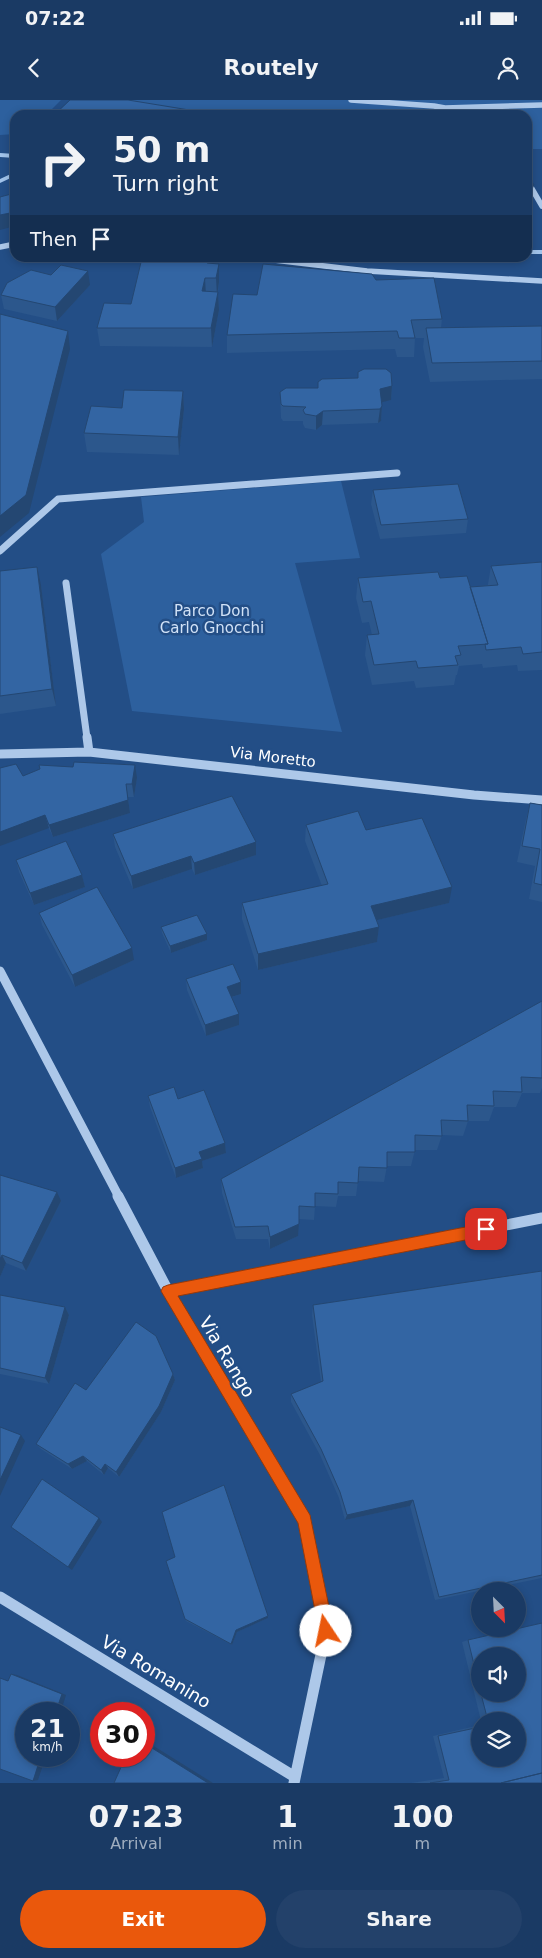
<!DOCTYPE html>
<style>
body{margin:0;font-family:"DejaVu Sans",sans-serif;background:#23416a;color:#f1f3f6;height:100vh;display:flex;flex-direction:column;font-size:19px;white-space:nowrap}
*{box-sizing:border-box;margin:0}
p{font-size:16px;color:#9fadbf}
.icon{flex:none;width:28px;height:28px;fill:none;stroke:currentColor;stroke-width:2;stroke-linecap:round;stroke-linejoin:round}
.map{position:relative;height:1683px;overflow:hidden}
.side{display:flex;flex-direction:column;background:#1a3a64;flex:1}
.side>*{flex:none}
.banner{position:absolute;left:10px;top:10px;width:522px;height:152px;border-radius:15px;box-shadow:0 2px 8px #0003,0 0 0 1px #385478;background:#1a3a64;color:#f1f3f6;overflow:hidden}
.needle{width:32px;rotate:156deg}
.tools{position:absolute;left:471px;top:1482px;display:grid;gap:10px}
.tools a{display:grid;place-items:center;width:55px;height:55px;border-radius:50%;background:#1a3a64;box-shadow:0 2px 8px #0003,0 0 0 1px #385478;font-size:25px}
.speed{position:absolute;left:15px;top:1602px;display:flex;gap:10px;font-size:25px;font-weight:700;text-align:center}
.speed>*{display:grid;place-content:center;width:65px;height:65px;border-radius:50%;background:#1a3a64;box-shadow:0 2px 8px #0003,0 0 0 1px #385478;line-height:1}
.speed small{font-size:12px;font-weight:400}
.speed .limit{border:8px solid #d22;background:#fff;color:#111}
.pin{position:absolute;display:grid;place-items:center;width:42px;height:42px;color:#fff;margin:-21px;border-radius:10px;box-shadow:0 2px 8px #0006}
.me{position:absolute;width:55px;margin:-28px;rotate:349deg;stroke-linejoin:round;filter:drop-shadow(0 0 4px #0008)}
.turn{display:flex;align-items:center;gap:18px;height:105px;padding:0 20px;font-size:22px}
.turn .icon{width:65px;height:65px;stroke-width:2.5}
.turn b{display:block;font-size:35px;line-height:42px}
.then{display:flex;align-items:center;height:48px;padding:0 20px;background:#0003;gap:10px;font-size:19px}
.eta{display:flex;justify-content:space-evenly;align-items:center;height:85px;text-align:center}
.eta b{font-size:30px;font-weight:800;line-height:35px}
.button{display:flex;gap:10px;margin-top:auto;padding:10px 20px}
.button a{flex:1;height:58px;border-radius:30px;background:#ea580c;color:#fff;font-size:20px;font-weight:800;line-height:58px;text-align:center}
.button a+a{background:#23416a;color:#f1f3f6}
.status{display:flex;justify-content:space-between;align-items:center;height:35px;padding:0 25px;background:#1a3a64;direction:ltr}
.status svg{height:14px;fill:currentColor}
header{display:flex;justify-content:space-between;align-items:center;height:65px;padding:0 20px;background:#1a3a64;font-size:22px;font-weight:800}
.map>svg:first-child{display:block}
</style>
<div class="status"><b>07:22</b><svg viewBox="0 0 49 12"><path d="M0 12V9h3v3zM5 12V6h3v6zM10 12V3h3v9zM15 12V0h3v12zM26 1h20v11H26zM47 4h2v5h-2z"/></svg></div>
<header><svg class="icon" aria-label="back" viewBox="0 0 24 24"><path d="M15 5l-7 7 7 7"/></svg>Routely<svg class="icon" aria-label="person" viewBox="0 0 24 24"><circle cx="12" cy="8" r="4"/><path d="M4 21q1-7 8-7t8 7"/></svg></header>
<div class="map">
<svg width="542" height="1683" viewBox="0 0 542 1683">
<rect width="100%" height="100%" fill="#234e86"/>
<path fill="#2d609e" d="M 0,0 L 61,0 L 46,15 L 15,15 L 15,34 L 0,35 Z
M 107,0 L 542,0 L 542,49 L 528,49 L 528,15 L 197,15 Z
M 341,381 L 360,458 L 295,463 L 342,632 L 132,611 L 101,454 L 144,422 L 141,397 Z"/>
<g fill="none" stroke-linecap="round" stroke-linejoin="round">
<path fill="#a1c3ea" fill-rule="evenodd" d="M 0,53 L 15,54 L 15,58 L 0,57 Z
M 15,72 L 15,76 L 0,83 L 0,79 Z
M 528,150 L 542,150 L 542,154 L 528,154 Z"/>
<path stroke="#adc8e9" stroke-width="5.5" d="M 351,0 L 434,6 L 445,8 L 441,15
M 445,8 L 542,5
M 528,82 L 542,106
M 0,147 L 15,144
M 257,158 L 367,171 L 542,181"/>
<path stroke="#adc8e9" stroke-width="7" d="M 0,451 L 58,399 L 397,373
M 66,483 L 87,638"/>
<path stroke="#adc8e9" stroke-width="9" d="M 87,637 L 89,652
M 0,654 L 89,652 L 474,695 L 542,700
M 0,871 L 119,1097"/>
<path stroke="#adc8e9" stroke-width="11" d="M 118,1096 L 168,1191 L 305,1421 L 326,1531 L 294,1683
M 168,1191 L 542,1118
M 0,1497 L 295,1677"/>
</g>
<path fill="#2c578c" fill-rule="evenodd" d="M 210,163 L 219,182 L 218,192 L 219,210 L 212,247 L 100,246 L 97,228 Z
M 376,180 L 442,219 L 441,228 L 542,226 L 542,279 L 430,282 L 423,247 L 424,238 L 415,238 L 414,257 L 397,257 L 395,249 L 227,253 L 227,235 L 257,195 Z
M 90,185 L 57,221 L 4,209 L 1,195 Z
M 392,286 L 391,300 L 381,302 L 382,306 L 381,321 L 378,323 L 322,325 L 316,330 L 305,328 L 303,324 L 303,321 L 283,321 L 281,318 L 280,292 Z
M 183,291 L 184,309 L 179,355 L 87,352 L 84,333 L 122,308 Z
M 373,390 L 468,419 L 466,433 L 380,439 L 371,404 Z
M 542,462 L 542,570 L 518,571 L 517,565 L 483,568 L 482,564 L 459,566 L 457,575 L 456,575 L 454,585 L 416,588 L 414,581 L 372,585 L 365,555 L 367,535 L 372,535 L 369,522 L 362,523 L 356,498 L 358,478 L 440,478 L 470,487 L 488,485 L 488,484 L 491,466 Z
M 0,471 L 41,485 L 56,606 L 0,614 Z
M 23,676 L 137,678 L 134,697 L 128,697 L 130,713 L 53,737 Z
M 530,703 L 542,705 L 542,802 L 529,799 L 535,766 L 517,762 L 526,719 Z
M 306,725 L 366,730 L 449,803 L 377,820 L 379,827 L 377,842 L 258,870 L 242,819 L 242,803 L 322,786 L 305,741 Z
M 113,734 L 256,755 L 195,775 L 192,769 L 133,789 L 115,747 Z
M 16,760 L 82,775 L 85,787 L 34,805 L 19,772 Z
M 39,813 L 134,860 L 75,887 L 42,825 Z
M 161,827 L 207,840 L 171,853 L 162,833 Z
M 186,879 L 241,894 L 232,897 L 239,925 L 206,936 L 187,890 Z
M 542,901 L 542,988 L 540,993 L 522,993 L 516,1007 L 494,1007 L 489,1021 L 468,1021 L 463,1036 L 442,1035 L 437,1050 L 415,1050 L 411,1066 L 387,1066 L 384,1082 L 358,1081 L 356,1096 L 338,1096 L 336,1107 L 315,1106 L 314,1120 L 299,1119 L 298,1136 L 270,1149 L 268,1139 L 236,1139 L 222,1093 L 221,1079 Z
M 148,996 L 178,999 L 225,1043 L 226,1053 L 202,1061 L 203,1068 L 176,1078 L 150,1007 Z
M 0,1075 L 61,1101 L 26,1171 L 6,1163 L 0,1177 Z
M 542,1171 L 542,1478 L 435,1500 L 410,1406 L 345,1420 L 339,1398 L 320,1355 L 291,1302 L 291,1294 L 321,1282 L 312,1215 L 313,1205 Z
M 0,1195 L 65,1207 L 69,1215 L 49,1284 L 0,1274 Z
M 173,1274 L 175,1280 L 161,1312 L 119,1377 L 108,1368 L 104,1375 L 87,1361 L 72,1369 L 41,1349 L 36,1344 L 86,1290 Z
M 268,1516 L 268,1518 L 237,1532 L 232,1545 L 186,1521 L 185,1519 Z
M 542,1523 L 542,1683 L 411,1683 L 444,1678 L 433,1636 L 480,1625 L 480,1659 L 518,1659 L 518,1621 L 481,1621 L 462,1542 L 468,1540 ZM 480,1556 L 518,1556 L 518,1594 L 480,1594 Z"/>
<path fill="#244772" d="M 534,84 L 530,102 L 528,109 L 528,98 Z
M 15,112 L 15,126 L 0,130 L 0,115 Z
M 219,164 L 219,182 L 217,196 L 216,178 Z
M 88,171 L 90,185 L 57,221 L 55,207 Z
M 205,178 L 206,196 L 202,191 Z
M 218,192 L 219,210 L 212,247 L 211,228 Z
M 68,231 L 70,249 L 29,413 L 0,437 L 0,416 Z
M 392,286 L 391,300 L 379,303 L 380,289 Z
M 183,291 L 184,309 L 179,355 L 178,337 Z
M 382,306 L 381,321 L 378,323 L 380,309 Z
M 323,311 L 322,325 L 316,330 L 316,316 Z
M 37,467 L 41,485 L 56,606 L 52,589 Z
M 135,665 L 137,678 L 134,697 L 132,684 Z
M 126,684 L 130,713 L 53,737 L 49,725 Z
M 45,715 L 49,728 L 0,746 L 0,732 Z
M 256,742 L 256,755 L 195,775 L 194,763 Z
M 191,756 L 192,769 L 133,789 L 131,776 Z
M 82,775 L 85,787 L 34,805 L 30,793 Z
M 452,787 L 449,803 L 369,822 L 371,806 Z
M 379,827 L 377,842 L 258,870 L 258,854 Z
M 207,834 L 207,840 L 171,853 L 170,846 Z
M 132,848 L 134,860 L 75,887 L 72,875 Z
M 241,882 L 241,894 L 228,898 L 227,887 Z
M 239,914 L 239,925 L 206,936 L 205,925 Z
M 225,1043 L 226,1053 L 202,1061 L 203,1068 L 176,1078 L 175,1068 L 199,1052 Z
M 57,1092 L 61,1101 L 26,1171 L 22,1163 Z
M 299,1124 L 298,1136 L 270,1149 L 270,1137 Z
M 2,1155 L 6,1163 L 0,1177 L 0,1159 Z
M 65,1207 L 69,1215 L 49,1284 L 45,1278 Z
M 173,1274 L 175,1280 L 161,1312 L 119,1377 L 116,1372 Z
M 21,1335 L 25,1341 L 0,1396 L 0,1380 Z
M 83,1356 L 87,1361 L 72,1369 L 68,1364 Z
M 105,1364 L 108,1368 L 104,1375 L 101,1370 Z
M 413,1400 L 410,1406 L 345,1420 L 347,1415 Z
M 99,1418 L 102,1422 L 72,1470 L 68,1467 Z
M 268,1516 L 268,1518 L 237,1532 L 232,1545 L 231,1544 L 236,1530 Z
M 11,1574 L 17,1575 L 66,1595 L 60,1614 L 55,1614 Z
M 144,1640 L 213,1683 L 208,1683 L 144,1643 Z
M 41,1656 L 46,1656 L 38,1680 L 33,1681 Z"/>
<path fill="#3365a3" stroke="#244772" d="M 70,0 L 128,0 L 220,15 L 54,15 Z
M 528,83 L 534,84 L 528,98 Z
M 15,93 L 15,112 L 0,115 L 0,97 Z
M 142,158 L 209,158 L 207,163 L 219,164 L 216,178 L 205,178 L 202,191 L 218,192 L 211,228 L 97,228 L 104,203 L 131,204 Z
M 263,164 L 372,174 L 376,180 L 434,178 L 442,219 L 411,220 L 415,238 L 399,238 L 397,231 L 227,235 L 233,194 L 257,195 Z
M 61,165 L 88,171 L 55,207 L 1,195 L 7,183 L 31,170 L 51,175 Z
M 0,214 L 68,231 L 26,395 L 0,416 Z
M 542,226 L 542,261 L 432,263 L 426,228 Z
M 364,269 L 386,269 L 391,273 L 392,286 L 380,289 L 382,306 L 380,309 L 323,311 L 316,316 L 305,314 L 303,310 L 306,307 L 283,306 L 281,304 L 280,292 L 286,288 L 318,288 L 318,282 L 322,279 L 358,278 L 358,272 Z
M 124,290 L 183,291 L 178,337 L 84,333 L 91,306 L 122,308 Z
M 458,384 L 468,419 L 381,425 L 373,390 Z
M 542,462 L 542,552 L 523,554 L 521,547 L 486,550 L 485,544 L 488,544 L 470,487 L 498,485 L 491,466 Z
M 37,467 L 52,589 L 0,596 L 0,471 Z
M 438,472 L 440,478 L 467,476 L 488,544 L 458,546 L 461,555 L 455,556 L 458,565 L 418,568 L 416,561 L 374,565 L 367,535 L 379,534 L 371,501 L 363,502 L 358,478 Z
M 74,662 L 135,665 L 132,684 L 126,684 L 128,700 L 49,725 L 45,715 L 0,732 L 0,668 L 16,664 L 23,676 L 40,669 L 39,665 L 73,667 Z
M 232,696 L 256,742 L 194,763 L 191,756 L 131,776 L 113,734 Z
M 530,703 L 542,705 L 542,785 L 534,783 L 540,749 L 522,746 Z
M 358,711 L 366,730 L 422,718 L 452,787 L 371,806 L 379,827 L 258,854 L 242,803 L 328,784 L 306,725 Z
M 66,741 L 82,775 L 30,793 L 16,760 Z
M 97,787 L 132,848 L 72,875 L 39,813 Z
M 197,815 L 207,834 L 170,846 L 161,827 Z
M 233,864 L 241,882 L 227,887 L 239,914 L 205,925 L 186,879 Z
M 542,901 L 542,978 L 521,977 L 522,992 L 493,991 L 494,1006 L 467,1005 L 468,1021 L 441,1020 L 442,1036 L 415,1035 L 415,1052 L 387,1052 L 387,1068 L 359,1067 L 358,1083 L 338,1082 L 338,1094 L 315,1093 L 315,1107 L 299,1106 L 299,1124 L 270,1137 L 268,1126 L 235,1127 L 221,1079 Z
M 174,987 L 178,999 L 204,990 L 225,1043 L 199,1052 L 202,1059 L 175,1068 L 148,996 Z
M 0,1075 L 57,1092 L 22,1163 L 2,1155 L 0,1159 Z
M 542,1171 L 542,1475 L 439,1497 L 413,1400 L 347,1415 L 340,1392 L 321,1349 L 291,1294 L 323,1281 L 313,1205 Z
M 0,1195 L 65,1207 L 45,1278 L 0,1268 Z
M 136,1222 L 156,1236 L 173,1274 L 159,1306 L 116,1372 L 105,1364 L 101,1370 L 83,1356 L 68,1364 L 36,1344 L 75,1283 L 86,1290 Z
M 0,1327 L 21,1335 L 0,1380 Z
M 42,1379 L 99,1418 L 68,1467 L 11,1427 Z
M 224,1385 L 268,1516 L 236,1530 L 231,1544 L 185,1519 L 166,1461 L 175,1457 L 162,1412 Z
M 542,1523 L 542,1673 L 501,1683 L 430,1683 L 449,1680 L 438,1636 L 480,1627 L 480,1659 L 518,1659 L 518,1621 L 488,1621 L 481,1594 L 518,1594 L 518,1556 L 480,1556 L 480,1589 L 468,1540 Z
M 11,1574 L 62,1594 L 55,1614 L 26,1614 L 26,1656 L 41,1656 L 33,1681 L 0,1669 L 0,1578 L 8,1581 Z
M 144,1643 L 208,1683 L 114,1683 L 126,1656 L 144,1656 Z
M 542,1673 L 542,1683 L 501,1683 Z"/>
<path fill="#ea580c" stroke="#983908" d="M 486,1123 L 491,1125 L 492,1129 L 491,1134 L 486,1136 L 178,1196 L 310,1415 L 334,1531 L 332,1537 L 326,1539 L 321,1537 L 319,1531 L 298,1423 L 161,1191 L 163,1187 L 168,1185 Z"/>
<g text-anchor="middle" stroke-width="5" stroke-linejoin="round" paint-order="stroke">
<g font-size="15" fill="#d1e2f7" stroke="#234e86">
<text x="212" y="516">Parco Don<tspan x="212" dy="17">Carlo Gnocchi</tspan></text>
</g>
<g font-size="15" fill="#fff" stroke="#234e86">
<text transform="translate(273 657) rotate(7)" y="5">Via Moretto</text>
</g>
<g font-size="18" fill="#fff" stroke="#234e86">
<text transform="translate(227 1257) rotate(59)" y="6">Via Rango</text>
<text transform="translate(156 1572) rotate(31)" y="6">Via Romanino</text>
</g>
</g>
</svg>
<div class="tools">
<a><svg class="needle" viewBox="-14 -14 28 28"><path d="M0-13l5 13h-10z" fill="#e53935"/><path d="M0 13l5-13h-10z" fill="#9fadbf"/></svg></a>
<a><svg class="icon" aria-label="sound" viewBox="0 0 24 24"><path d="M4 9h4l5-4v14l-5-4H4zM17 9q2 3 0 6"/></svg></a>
<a><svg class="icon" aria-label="layers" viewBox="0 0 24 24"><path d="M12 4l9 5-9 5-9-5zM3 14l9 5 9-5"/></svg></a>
</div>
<div class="speed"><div>21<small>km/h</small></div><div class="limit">30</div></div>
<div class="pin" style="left:486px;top:1129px;background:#d93025"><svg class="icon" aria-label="arrive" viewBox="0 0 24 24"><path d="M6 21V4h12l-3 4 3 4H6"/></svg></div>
<svg class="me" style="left:326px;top:1531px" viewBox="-20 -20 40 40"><circle r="19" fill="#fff"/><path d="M0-13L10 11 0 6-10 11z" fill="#ea580c"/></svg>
<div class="banner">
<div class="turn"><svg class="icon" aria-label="right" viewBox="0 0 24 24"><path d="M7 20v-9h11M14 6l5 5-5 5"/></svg><div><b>50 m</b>Turn right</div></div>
<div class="then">Then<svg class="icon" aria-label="arrive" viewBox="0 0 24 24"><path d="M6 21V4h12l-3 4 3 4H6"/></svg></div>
</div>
</div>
<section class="side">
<div class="eta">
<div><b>07:23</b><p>Arrival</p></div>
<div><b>1</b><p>min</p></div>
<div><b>100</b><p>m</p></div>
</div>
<div class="button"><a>Exit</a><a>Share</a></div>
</section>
